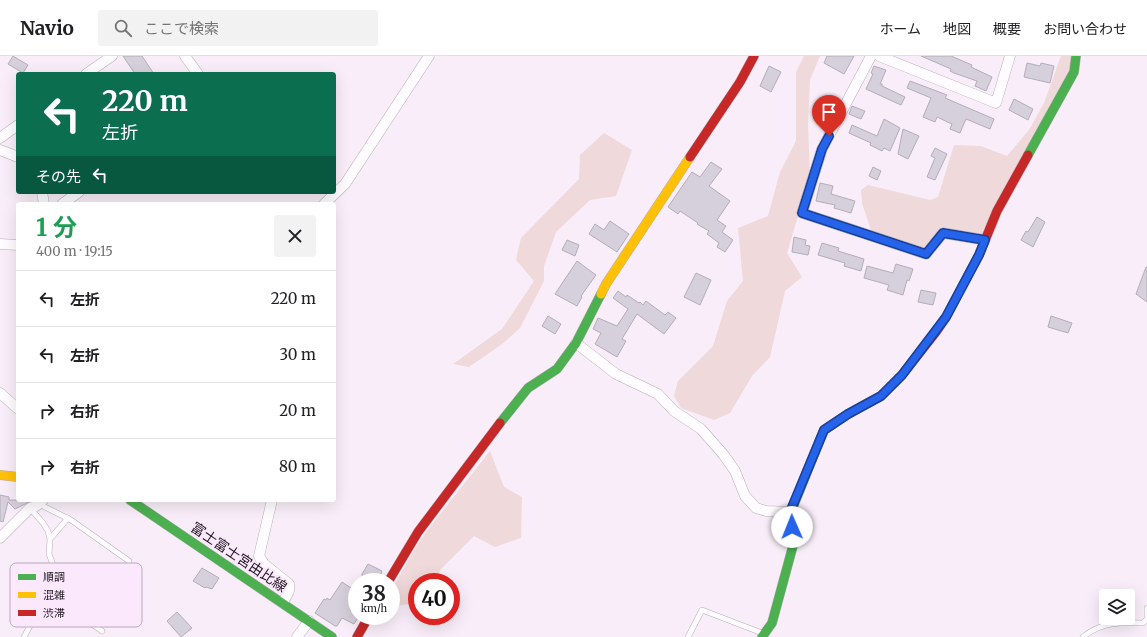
<!DOCTYPE html>
<html lang="ja">
<meta charset="utf-8">
<style>
body{margin:0;font-family:Merriweather,"Noto Sans JP",serif;background:#f2f2f2;color:#202124;height:100vh;display:flex;flex-direction:column;font-size:15px;white-space:nowrap}
*{box-sizing:border-box;margin:0}
p{font-size:13px;color:#757577}
.icon{flex:none;width:22px;height:22px;fill:none;stroke:currentColor;stroke-width:2;stroke-linecap:round;stroke-linejoin:round}
.map{position:relative;flex:1;overflow:hidden}
.panel{position:absolute;left:16px;top:146px;width:320px;height:300px;display:flex;flex-direction:column;background:#fff;border-radius:4px;box-shadow:0 4px 16px #0002}
.panel>*{flex:none}
.banner{position:absolute;left:16px;top:16px;width:320px;height:122px;border-radius:4px;box-shadow:0 4px 16px #0002;background:#0b6e4f;color:#fff;overflow:hidden}
.buttons{position:absolute;left:1099px;top:533px;display:grid;gap:8px}
.buttons a{display:grid;place-items:center;width:36px;height:36px;border-radius:4px;background:#fff;box-shadow:0 4px 16px #0002;font-size:20px}
.speed{position:absolute;left:348px;top:517px;display:flex;gap:8px;font-size:20px;font-weight:700;text-align:center}
.speed>*{display:grid;place-content:center;width:52px;height:52px;border-radius:50%;background:#fff;box-shadow:0 4px 16px #0002;line-height:1}
.speed small{font-size:10px;font-weight:400}
.speed .limit{border:6px solid #d22;background:#fff;color:#111}
.pin{position:absolute;display:grid;place-items:center;width:34px;height:34px;color:#fff;margin:-41px -17px;border-radius:50% 50% 50% 0;rotate:-45deg;box-shadow:0 0 4px #0007}
.pin .icon{rotate:45deg}
.me{position:absolute;width:44px;margin:-22px;rotate:359deg;stroke-linejoin:round;filter:drop-shadow(0 0 3px #0008)}
.turn{display:flex;align-items:center;gap:14px;height:84px;padding:0 20px;font-size:18px}
.turn .icon{width:52px;height:52px;stroke-width:2.5}
.turn b{display:block;font-size:28px;line-height:34px}
.then{display:flex;align-items:center;height:38px;padding:0 20px;background:#0003;gap:8px;font-size:15px}
.round{display:grid;place-items:center;flex:none;width:42px;height:42px;border-radius:4px;background:#f2f2f2}
.head{display:flex;align-items:center;justify-content:space-between;height:68px;padding:0 20px}
h1{font-size:24px;font-weight:700;line-height:30px;color:#1e9e55}
ul{padding:0;list-style:none}
li{display:flex;align-items:center;gap:12px;height:56px;padding:0 20px;border-top:1px solid #e0e0e0}
li div{flex:1}
li b{display:block;font-size:15px}
li em{font-style:normal}
header{display:flex;align-items:center;gap:24px;box-sizing:border-box;height:56px;padding:0 20px;background:#fff;border-bottom:1px solid #e0e0e0}
header strong{font-size:19px}
nav{display:flex;gap:22px;margin-inline-start:auto;font-size:14px}
.search{width:280px;height:36px;background:#f2f2f2;display:flex;align-items:center;gap:10px;box-sizing:border-box;padding:0 14px;border-radius:4px;color:#757577;font-size:15px}
.map>svg:first-child{display:block}
</style>
<header>
<strong>Navio</strong>
<div class="search"><svg class="icon" aria-label="search" viewBox="0 0 24 24"><circle cx="10" cy="10" r="6"/><path d="M15 15l6 6"/></svg>ここで検索</div>
<nav><a>ホーム</a><a>地図</a><a>概要</a><a>お問い合わせ</a></nav>
</header>
<div class="map">
<svg width="1147" height="581" viewBox="0 0 1147 581">
<rect width="100%" height="100%" fill="#f8edf8"/>
<path fill="#efd9da" d="M 804,0 L 820,0 L 810,24 L 808,70 L 810,120 L 787,197 L 802,221 L 785,235 L 770,301 L 752,320 L 730,357 L 714,364 L 681,352 L 674,340 L 678,325 L 713,290 L 727,245 L 743,225 L 738,172 L 768,160 L 780,116 L 796,85 L 796,16 Z
M 1061,0 L 1073,0 L 1071,14 L 987,181 L 940,178 L 926,198 L 871,174 L 862,147 L 861,134 L 868,129 L 930,144 L 938,141 L 954,89 L 981,90 L 1007,100 L 1029,74 L 1044,47 Z
M 604,77 L 632,94 L 616,140 L 590,144 L 556,176 L 544,210 L 544,225 L 520,272 L 502,288 L 469,311 L 453,308 L 502,273 L 534,225 L 516,204 L 521,182 L 579,123 L 580,99 Z
M 490,395 L 504,431 L 522,441 L 521,482 L 495,491 L 474,480 L 441,513 L 433,526 L 417,526 L 417,547 L 397,550 L 392,533 L 416,491 L 430,471 Z"/>
<path fill="#d6d0dc" stroke="#b4aeb8" d="M 13,0 L 28,9 L 23,17 L 8,8 Z
M 123,0 L 142,0 L 154,18 L 135,18 Z
M 827,0 L 854,0 L 844,18 L 824,7 Z
M 921,0 L 951,0 L 972,9 L 971,11 L 992,21 L 986,35 L 975,30 L 977,25 L 954,17 L 950,15 L 951,13 Z
M 1027,7 L 1040,10 L 1041,7 L 1054,10 L 1050,27 L 1024,21 Z
M 769,10 L 781,16 L 771,36 L 760,30 Z
M 874,10 L 886,14 L 880,28 L 882,28 L 882,30 L 905,41 L 901,49 L 866,33 L 873,18 L 871,17 Z
M 910,25 L 947,39 L 945,42 L 994,63 L 990,73 L 966,63 L 960,77 L 950,73 L 952,68 L 937,61 L 935,66 L 923,61 L 931,42 L 907,32 Z
M 1014,43 L 1033,53 L 1028,64 L 1009,54 Z
M 852,50 L 865,55 L 861,63 L 849,58 Z
M 884,63 L 900,72 L 890,95 L 884,92 L 882,95 L 870,89 L 871,87 L 849,77 L 852,69 L 877,80 Z
M 903,73 L 919,80 L 908,103 L 898,98 Z
M 935,92 L 947,98 L 935,124 L 927,121 L 935,102 L 931,100 Z
M 711,106 L 722,113 L 709,130 L 730,145 L 717,164 L 726,170 L 722,176 L 733,184 L 725,196 L 717,191 L 719,187 L 707,178 L 709,175 L 697,168 L 698,167 L 680,155 L 678,158 L 668,151 L 692,116 L 700,121 Z
M 873,111 L 881,115 L 877,124 L 869,120 Z
M 820,127 L 833,130 L 831,138 L 855,145 L 851,157 L 834,152 L 835,149 L 816,145 Z
M 1037,161 L 1045,166 L 1033,191 L 1021,184 L 1026,175 L 1028,176 Z
M 610,165 L 629,178 L 617,196 L 589,178 L 595,168 L 604,174 Z
M 794,181 L 806,184 L 805,189 L 810,190 L 808,199 L 792,196 Z
M 567,184 L 579,189 L 575,200 L 562,194 Z
M 822,187 L 839,192 L 838,195 L 864,203 L 861,215 L 844,210 L 845,207 L 818,199 Z
M 577,205 L 596,219 L 581,240 L 582,241 L 577,250 L 555,238 Z
M 896,208 L 913,213 L 909,225 L 907,224 L 903,239 L 887,234 L 889,229 L 864,222 L 867,210 L 893,217 Z
M 1146,211 L 1147,211 L 1147,246 L 1136,238 Z
M 696,217 L 711,224 L 700,249 L 684,241 Z
M 921,234 L 936,237 L 933,249 L 918,246 Z
M 618,235 L 626,241 L 627,239 L 639,247 L 640,246 L 643,249 L 646,245 L 665,259 L 668,256 L 676,262 L 664,278 L 637,258 L 622,283 L 626,285 L 617,301 L 595,288 L 601,277 L 593,273 L 598,262 L 617,270 L 628,253 L 613,242 Z
M 548,260 L 561,268 L 555,278 L 542,270 Z
M 1051,260 L 1072,267 L 1068,277 L 1048,271 Z
M 0,439 L 9,441 L 9,444 L 33,444 L 15,453 L 8,446 L 3,466 L 0,465 Z
M 368,508 L 382,515 L 378,526 L 374,526 L 362,520 L 362,518 Z
M 202,512 L 219,522 L 212,533 L 206,531 L 205,532 L 193,525 Z
M 342,526 L 357,536 L 357,544 L 350,554 L 357,558 L 357,560 L 359,560 L 354,568 L 342,562 L 337,570 L 335,570 L 315,557 L 324,543 L 326,544 L 327,542 L 330,544 Z
M 177,556 L 192,572 L 181,581 L 167,565 Z"/>
<g fill="none" stroke-linecap="round" stroke-linejoin="round">
<defs>
<path id="lane" d="M 39,448 L 71,464 L 129,505
M 50,483 L 68,462
M 50,540 L 102,575
M 1147,552 L 1147,560
M 24,581 L 38,555 L 53,536 L 56,517 L 49,498 L 50,483 L 48,475 L 43,467 L 30,452
M 688,581 L 702,554 L 762,577
M 1083,581 C 1101,566 1121,566 1143,567 L 1147,563"/>
<path id="street" d="M 185,0 L 198,18
M 871,0 L 822,93 L 802,157 L 926,198 L 943,177 L 985,184
M 879,0 L 996,47 L 1010,0
M 86,18 L 112,0
M 0,82 L 18,69
M 0,94 L 18,101
M 42,136 L 44,148
M 62,148 L 79,136
M 324,148 L 345,128 L 429,0
M 0,188 L 18,189
M 576,287 L 616,318 L 658,338 L 674,355 L 701,373 L 723,398 L 735,415 L 745,440 L 756,452 L 766,455 L 791,456
M 0,337 L 18,353
M 272,444 L 259,500 L 264,508 L 289,528 L 289,535 L 283,547
M 0,482 L 30,452 L 36,450 L 43,444
M 297,581 L 309,565"/>
<path id="fast" d="M 1028,99 L 1074,16 L 1076,0
M 500,367 L 528,332 L 557,313 L 576,287 L 601,238
M 130,444 L 332,581
M 762,581 L 772,567 L 794,486 L 791,456 L 824,374 L 848,358 L 868,347"/>
<path id="slow" d="M 601,238 L 606,228 L 690,101
M 0,419 L 18,421"/>
<path id="jam" d="M 690,101 L 740,26 L 754,0
M 868,347 L 881,340 L 902,319 L 936,276 L 946,261 L 979,199 L 997,155 L 1028,99
M 388,526 L 418,476 L 500,367
M 357,581 L 369,560"/>
</defs>
<use href="#lane" stroke="#b8b0b8" stroke-width="6"/>
<use href="#street" stroke="#b8b0b8" stroke-width="11"/>
<use href="#fast" stroke="#b8b0b8" stroke-width="10"/>
<use href="#slow" stroke="#b8b0b8" stroke-width="10"/>
<use href="#jam" stroke="#b8b0b8" stroke-width="10"/>
<use href="#lane" stroke="#fefcfe" stroke-width="5"/>
<use href="#street" stroke="#fefcfe" stroke-width="10"/>
<use href="#fast" stroke="#4caf50" stroke-width="9"/>
<use href="#slow" stroke="#ffc107" stroke-width="9"/>
<use href="#jam" stroke="#c62828" stroke-width="9"/>
</g>
<g fill="none" stroke-linecap="round" stroke-linejoin="round">
<defs>
<path id="route" d="M 792,471 L 790,456 L 824,374 L 848,358 L 881,340 L 902,319 L 946,261 L 979,199 L 985,184 L 943,177 L 926,198 L 802,157 L 822,93 L 829,80"/>
</defs>
<use href="#route" stroke="#184099" stroke-width="10"/>
<use href="#route" stroke="#2563eb" stroke-width="7"/>
</g>
<g text-anchor="middle" stroke-width="4" stroke-linejoin="round" paint-order="stroke">
<g font-size="14" fill="#1d161d" stroke="#fce8fd">
<text transform="translate(239 501) rotate(34)" y="5">富士富士宮由比線</text>
</g>
</g>
<rect x="10" y="507" width="132" height="64" rx="6" fill="#fce8fd" stroke="#b9a9ba" stroke-width="1"/>
<rect x="18" y="518" width="18" height="6" fill="#4caf50"/>
<rect x="18" y="536" width="18" height="6" fill="#ffc107"/>
<rect x="18" y="554" width="18" height="6" fill="#c62828"/>
<g font-size="11" fill="#1d161d">
<text x="43" y="525">順調</text>
<text x="43" y="543">混雑</text>
<text x="43" y="561">渋滞</text>
</g>
</svg>
<div class="buttons">
<a><svg class="icon" aria-label="layers" viewBox="0 0 24 24"><path d="M12 4l9 5-9 5-9-5zM3 14l9 5 9-5"/></svg></a>
</div>
<div class="speed"><div>38<small>km/h</small></div><div class="limit">40</div></div>
<div class="pin" style="left:829px;top:80px;background:#d93025"><svg class="icon" aria-label="arrive" viewBox="0 0 24 24"><path d="M6 21V4h12l-3 4 3 4H6"/></svg></div>
<svg class="me" style="left:792px;top:471px" viewBox="-20 -20 40 40"><circle r="19" fill="#fff"/><path d="M0-13L10 11 0 6-10 11z" fill="#2563eb"/></svg>
<div class="banner">
<div class="turn"><svg class="icon" aria-label="left" viewBox="0 0 24 24"><path d="M17 20v-9H6M10 6l-5 5 5 5"/></svg><div><b>220 m</b>左折</div></div>
<div class="then">その先<svg class="icon" aria-label="left" viewBox="0 0 24 24"><path d="M17 20v-9H6M10 6l-5 5 5 5"/></svg></div>
</div>
<section class="panel">
<div class="head"><div><h1>1 分</h1><p>400 m · 19:15</p></div><a class="round"><svg class="icon" aria-label="close" viewBox="0 0 24 24"><path d="M6 6l12 12M18 6L6 18"/></svg></a></div>
<ul>
<li><svg class="icon" aria-label="left" viewBox="0 0 24 24"><path d="M17 20v-9H6M10 6l-5 5 5 5"/></svg><div><b>左折</b></div><em>220 m</em></li>
<li><svg class="icon" aria-label="left" viewBox="0 0 24 24"><path d="M17 20v-9H6M10 6l-5 5 5 5"/></svg><div><b>左折</b></div><em>30 m</em></li>
<li><svg class="icon" aria-label="right" viewBox="0 0 24 24"><path d="M7 20v-9h11M14 6l5 5-5 5"/></svg><div><b>右折</b></div><em>20 m</em></li>
<li><svg class="icon" aria-label="right" viewBox="0 0 24 24"><path d="M7 20v-9h11M14 6l5 5-5 5"/></svg><div><b>右折</b></div><em>80 m</em></li>
</ul>
</section>
</div>
